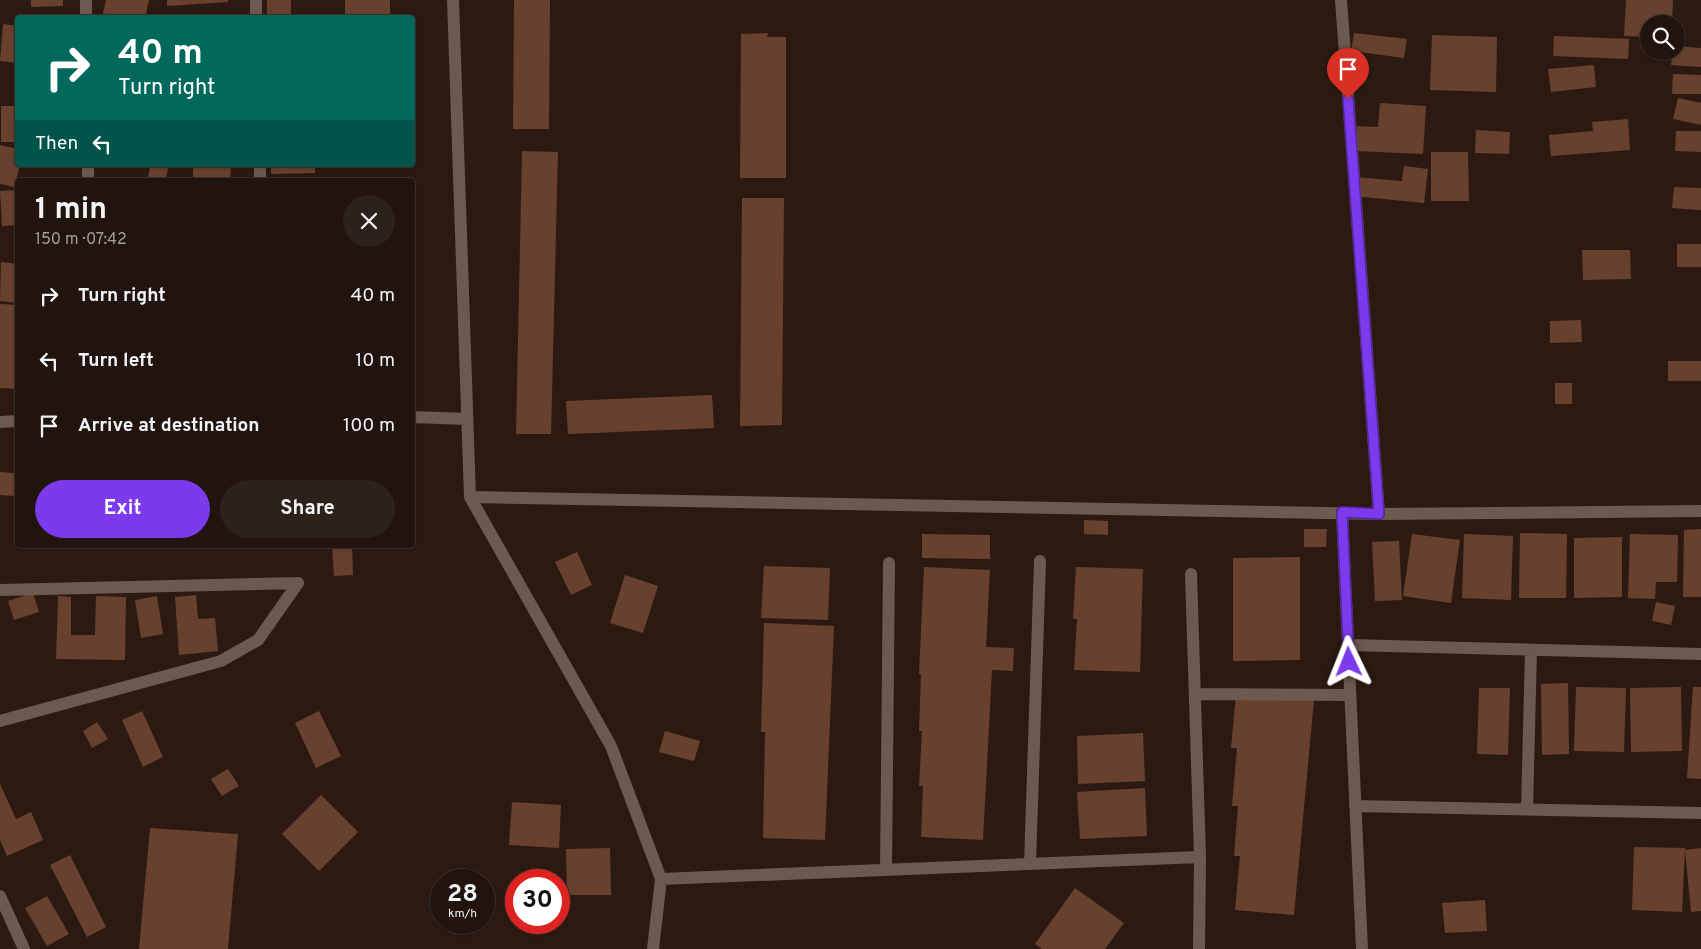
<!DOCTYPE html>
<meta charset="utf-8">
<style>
body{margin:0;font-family:Overpass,sans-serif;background:#2d211c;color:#f1f3f6;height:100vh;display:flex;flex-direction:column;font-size:19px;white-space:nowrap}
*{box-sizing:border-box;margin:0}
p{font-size:16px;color:#a29e9e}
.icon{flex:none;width:28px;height:28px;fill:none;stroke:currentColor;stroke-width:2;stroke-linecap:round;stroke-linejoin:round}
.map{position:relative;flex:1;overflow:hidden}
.sheet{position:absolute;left:15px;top:178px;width:400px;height:370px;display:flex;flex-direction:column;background:#21140e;border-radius:5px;box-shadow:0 1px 4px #0004,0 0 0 1px #3e332e}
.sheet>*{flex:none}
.hud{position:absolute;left:15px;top:15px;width:400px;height:152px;border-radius:5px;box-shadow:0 1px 4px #0004,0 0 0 1px #3e332e;background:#00695c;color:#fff;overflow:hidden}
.tools{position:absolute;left:1640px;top:15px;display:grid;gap:10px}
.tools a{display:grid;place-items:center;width:45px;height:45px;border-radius:50%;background:#21140e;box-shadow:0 1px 4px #0004,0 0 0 1px #3e332e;font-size:25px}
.speed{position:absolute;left:430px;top:869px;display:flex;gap:10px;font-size:25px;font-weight:700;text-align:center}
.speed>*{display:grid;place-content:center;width:65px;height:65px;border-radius:50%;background:#21140e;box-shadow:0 1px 4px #0004,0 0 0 1px #3e332e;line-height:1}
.speed small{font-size:12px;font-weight:400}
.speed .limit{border:8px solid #d22;background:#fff;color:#111}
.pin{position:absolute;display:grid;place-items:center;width:42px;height:42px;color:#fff;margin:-51px -21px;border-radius:50% 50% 50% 0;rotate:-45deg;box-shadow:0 0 5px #0007}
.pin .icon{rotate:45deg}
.me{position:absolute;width:55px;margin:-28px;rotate:358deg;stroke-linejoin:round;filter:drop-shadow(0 0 4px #0008)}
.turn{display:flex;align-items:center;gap:18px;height:105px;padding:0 20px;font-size:22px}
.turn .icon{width:65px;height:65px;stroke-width:2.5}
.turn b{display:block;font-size:35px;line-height:42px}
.then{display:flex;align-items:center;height:48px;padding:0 20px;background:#0003;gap:10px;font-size:19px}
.round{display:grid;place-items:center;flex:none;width:52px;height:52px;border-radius:26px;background:#2d211c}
.headline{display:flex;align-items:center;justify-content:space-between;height:85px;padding:0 20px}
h1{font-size:30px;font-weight:700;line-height:38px}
.action{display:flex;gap:10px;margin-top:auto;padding:10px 20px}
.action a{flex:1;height:58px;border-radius:30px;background:#7c3aed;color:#fff;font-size:20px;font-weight:700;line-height:58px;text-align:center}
.action a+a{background:#2d211c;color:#f1f3f6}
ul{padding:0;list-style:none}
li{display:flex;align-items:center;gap:15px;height:65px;padding:0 20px}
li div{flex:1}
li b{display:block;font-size:19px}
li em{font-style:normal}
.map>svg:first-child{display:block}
</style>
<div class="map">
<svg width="1701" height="949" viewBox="0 0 1701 949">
<rect width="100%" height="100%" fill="#2c1a12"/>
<path fill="#67412e" d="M 31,0 L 63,0 L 63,6 L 31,7 Z
M 106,0 L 149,0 L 145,18 L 102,18 Z
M 167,0 L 228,0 L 228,2 L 167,6 Z
M 267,0 L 291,0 L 291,18 L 267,18 Z
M 345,0 L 390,0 L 390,18 L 345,18 Z
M 514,0 L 550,0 L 549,129 L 513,129 Z
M 1626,0 L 1673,0 L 1672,24 L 1649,24 L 1649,37 L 1624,36 Z
M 3,24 L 18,26 L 18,63 L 0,61 Z
M 768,33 L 767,37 L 786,37 L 786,178 L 740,178 L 741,34 Z
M 1354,33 L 1407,39 L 1404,58 L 1351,51 Z
M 1432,35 L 1497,37 L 1496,92 L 1430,90 Z
M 1554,36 L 1629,39 L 1628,59 L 1553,56 Z
M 1676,46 L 1701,48 L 1701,67 L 1671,65 L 1673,51 L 1676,51 Z
M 1594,65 L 1596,87 L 1551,92 L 1548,69 Z
M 1673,74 L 1701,75 L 1701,94 L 1672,94 Z
M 1678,98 L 1701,103 L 1701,125 L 1673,119 Z
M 1380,103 L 1426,106 L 1423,154 L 1355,151 L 1357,126 L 1378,127 Z
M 1,106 L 18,106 L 18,142 L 1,142 Z
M 1628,119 L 1630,150 L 1551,156 L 1549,135 L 1593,131 L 1592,122 Z
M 1476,130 L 1510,132 L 1509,154 L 1475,153 Z
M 1676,131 L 1701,131 L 1701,152 L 1675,151 Z
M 0,145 L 18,149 L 18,165 L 20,165 L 14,187 L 0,184 Z
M 522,151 L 558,152 L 551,434 L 516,434 Z
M 1431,152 L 1468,152 L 1469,201 L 1431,201 Z
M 150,165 L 168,167 L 166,180 L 148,180 Z
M 193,165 L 231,165 L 230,180 L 193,180 Z
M 271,165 L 315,165 L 315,173 L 271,174 Z
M 1404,166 L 1428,169 L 1424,203 L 1353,196 L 1355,177 L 1402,181 Z
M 371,178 L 394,178 L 394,180 L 371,180 Z
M 1674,187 L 1701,188 L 1701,210 L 1672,208 Z
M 18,190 L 18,225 L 2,226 L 0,191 Z
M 742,198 L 784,198 L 782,425 L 740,426 Z
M 1677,244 L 1701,244 L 1701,267 L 1677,267 Z
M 1582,250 L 1630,250 L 1631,279 L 1583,280 Z
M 1,262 L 18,264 L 18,303 L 0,301 Z
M 0,304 L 18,305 L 18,389 L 0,388 Z
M 1581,320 L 1582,342 L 1550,343 L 1550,321 Z
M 1668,361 L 1701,361 L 1701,381 L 1668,381 Z
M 1555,383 L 1572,383 L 1572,404 L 1555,404 Z
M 712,395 L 714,428 L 568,434 L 566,401 Z
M 14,428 L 18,428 L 18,459 L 16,459 Z
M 0,472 L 14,473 L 14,496 L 0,495 Z
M 1084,520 L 1108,521 L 1108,535 L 1084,534 Z
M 1304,529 L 1327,529 L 1326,547 L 1304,547 Z
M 1701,529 L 1701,597 L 1683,597 L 1684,530 Z
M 1520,533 L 1567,534 L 1566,598 L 1519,598 Z
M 922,534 L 990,535 L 990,559 L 922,558 Z
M 1412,534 L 1460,540 L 1451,603 L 1403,596 Z
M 1464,534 L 1513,536 L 1511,600 L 1462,598 Z
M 1630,534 L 1678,535 L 1677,582 L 1656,582 L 1655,599 L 1628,598 Z
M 1622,537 L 1622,597 L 1574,598 L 1574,538 Z
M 1399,541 L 1402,600 L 1375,601 L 1372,542 Z
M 332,545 L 352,545 L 353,575 L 334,576 Z
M 577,552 L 592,585 L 571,595 L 555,562 Z
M 1300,557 L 1300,660 L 1233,661 L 1233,558 Z
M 764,566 L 830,568 L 828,620 L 761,618 Z
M 924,567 L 990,570 L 986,647 L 1014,648 L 1013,671 L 992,670 L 983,840 L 921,837 L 923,786 L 919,786 L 922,731 L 919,731 L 921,674 L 919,674 Z
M 1076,567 L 1143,569 L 1140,672 L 1074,670 L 1077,619 L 1073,619 Z
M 625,575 L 658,586 L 643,633 L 610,623 Z
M 33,593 L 39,612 L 14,620 L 8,601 Z
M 196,595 L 198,619 L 215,618 L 218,651 L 179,655 L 175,597 Z
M 58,596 L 71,597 L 71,635 L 95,635 L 96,596 L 126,597 L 125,660 L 56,659 Z
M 157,596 L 163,634 L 141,638 L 135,600 Z
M 1656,602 L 1675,606 L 1671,625 L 1652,621 Z
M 764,623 L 834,626 L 825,840 L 763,838 L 765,732 L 761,732 Z
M 1568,683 L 1569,754 L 1542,755 L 1541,684 Z
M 1576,687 L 1626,688 L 1624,752 L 1574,751 Z
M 1681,687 L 1682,751 L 1631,752 L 1630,688 Z
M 1693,687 L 1701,687 L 1701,779 L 1687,778 Z
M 1479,688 L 1510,688 L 1508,755 L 1477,754 Z
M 1236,694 L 1314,700 L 1294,915 L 1235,910 L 1240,856 L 1234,856 L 1238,806 L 1232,806 L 1237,748 L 1231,748 Z
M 142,711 L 163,757 L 143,767 L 122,720 Z
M 319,711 L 341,756 L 316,768 L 295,723 Z
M 97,722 L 108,739 L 92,748 L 83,731 Z
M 665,731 L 700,741 L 694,761 L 659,752 Z
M 1143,733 L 1145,781 L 1078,784 L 1077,736 Z
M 228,769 L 239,786 L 222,796 L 211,779 Z
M 0,784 L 16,819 L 31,812 L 43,840 L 7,856 L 0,840 Z
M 1145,788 L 1147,836 L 1080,839 L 1077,792 Z
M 321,795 L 358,832 L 319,871 L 282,834 Z
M 512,802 L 561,805 L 559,848 L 509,845 Z
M 150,828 L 238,834 L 228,949 L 139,949 Z
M 1634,847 L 1685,848 L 1682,912 L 1632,910 Z
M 610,848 L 611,895 L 567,895 L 566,849 Z
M 1701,848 L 1701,911 L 1691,912 L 1685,850 Z
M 70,855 L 106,927 L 87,937 L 50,865 Z
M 1075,888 L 1124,923 L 1105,949 L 1042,949 L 1035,944 Z
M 47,896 L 69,934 L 47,946 L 25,908 Z
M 1485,900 L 1487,931 L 1445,933 L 1442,903 Z"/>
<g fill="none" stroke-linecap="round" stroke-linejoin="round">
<path stroke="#6c5a51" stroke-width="12" d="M 86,0 L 86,18
M 256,0 L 256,18
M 453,0 L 470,497 L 611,746 L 661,879 L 653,949
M 1341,0 L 1379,514
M 88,165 L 88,180
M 260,165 L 260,180
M 412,417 L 467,419
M 0,422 L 18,421
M 470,497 L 1379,514 L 1701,511
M 1342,513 L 1362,949
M 1191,574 L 1200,857 L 1199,949
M 0,590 L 298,583
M 1348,645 L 1701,654
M 1195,694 L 1350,695
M 0,721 L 221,661 L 258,640 L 298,583
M 1355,806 L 1701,813
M 1527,809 L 1531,650
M 1030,864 L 1040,561
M 886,870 L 889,563
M 661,879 L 1200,857
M 0,896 L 24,949"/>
</g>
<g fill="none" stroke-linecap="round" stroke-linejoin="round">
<defs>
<path id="route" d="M 1348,99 L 1379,514 L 1342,512 L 1349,662"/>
</defs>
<use href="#route" stroke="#51269a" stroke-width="12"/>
<use href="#route" stroke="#7c3aed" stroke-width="9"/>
</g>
</svg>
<div class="tools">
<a><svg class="icon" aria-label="search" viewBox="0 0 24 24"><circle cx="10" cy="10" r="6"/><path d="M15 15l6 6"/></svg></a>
</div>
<div class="speed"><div>28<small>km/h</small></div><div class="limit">30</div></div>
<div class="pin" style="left:1348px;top:99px;background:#d93025"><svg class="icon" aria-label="arrive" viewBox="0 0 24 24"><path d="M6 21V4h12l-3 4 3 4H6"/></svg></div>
<svg class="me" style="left:1349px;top:662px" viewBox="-20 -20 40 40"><path d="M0-17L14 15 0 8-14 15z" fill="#7c3aed" stroke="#fff" stroke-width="4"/></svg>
<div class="hud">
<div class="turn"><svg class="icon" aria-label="right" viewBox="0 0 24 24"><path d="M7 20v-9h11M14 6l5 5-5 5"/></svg><div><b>40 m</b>Turn right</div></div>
<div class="then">Then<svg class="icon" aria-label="left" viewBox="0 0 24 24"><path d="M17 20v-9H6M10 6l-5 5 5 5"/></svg></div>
</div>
<section class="sheet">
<div class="headline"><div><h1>1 min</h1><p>150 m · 07:42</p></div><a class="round"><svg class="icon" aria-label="close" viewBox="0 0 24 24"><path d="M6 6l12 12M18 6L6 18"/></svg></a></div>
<ul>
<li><svg class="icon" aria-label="right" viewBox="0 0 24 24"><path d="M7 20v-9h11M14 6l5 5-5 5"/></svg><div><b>Turn right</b></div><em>40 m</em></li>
<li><svg class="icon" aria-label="left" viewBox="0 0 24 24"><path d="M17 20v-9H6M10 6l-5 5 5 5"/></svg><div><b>Turn left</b></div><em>10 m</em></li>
<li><svg class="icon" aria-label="arrive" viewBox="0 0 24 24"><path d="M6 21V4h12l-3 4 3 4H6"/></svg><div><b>Arrive at destination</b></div><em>100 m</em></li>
</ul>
<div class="action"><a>Exit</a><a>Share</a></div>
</section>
</div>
